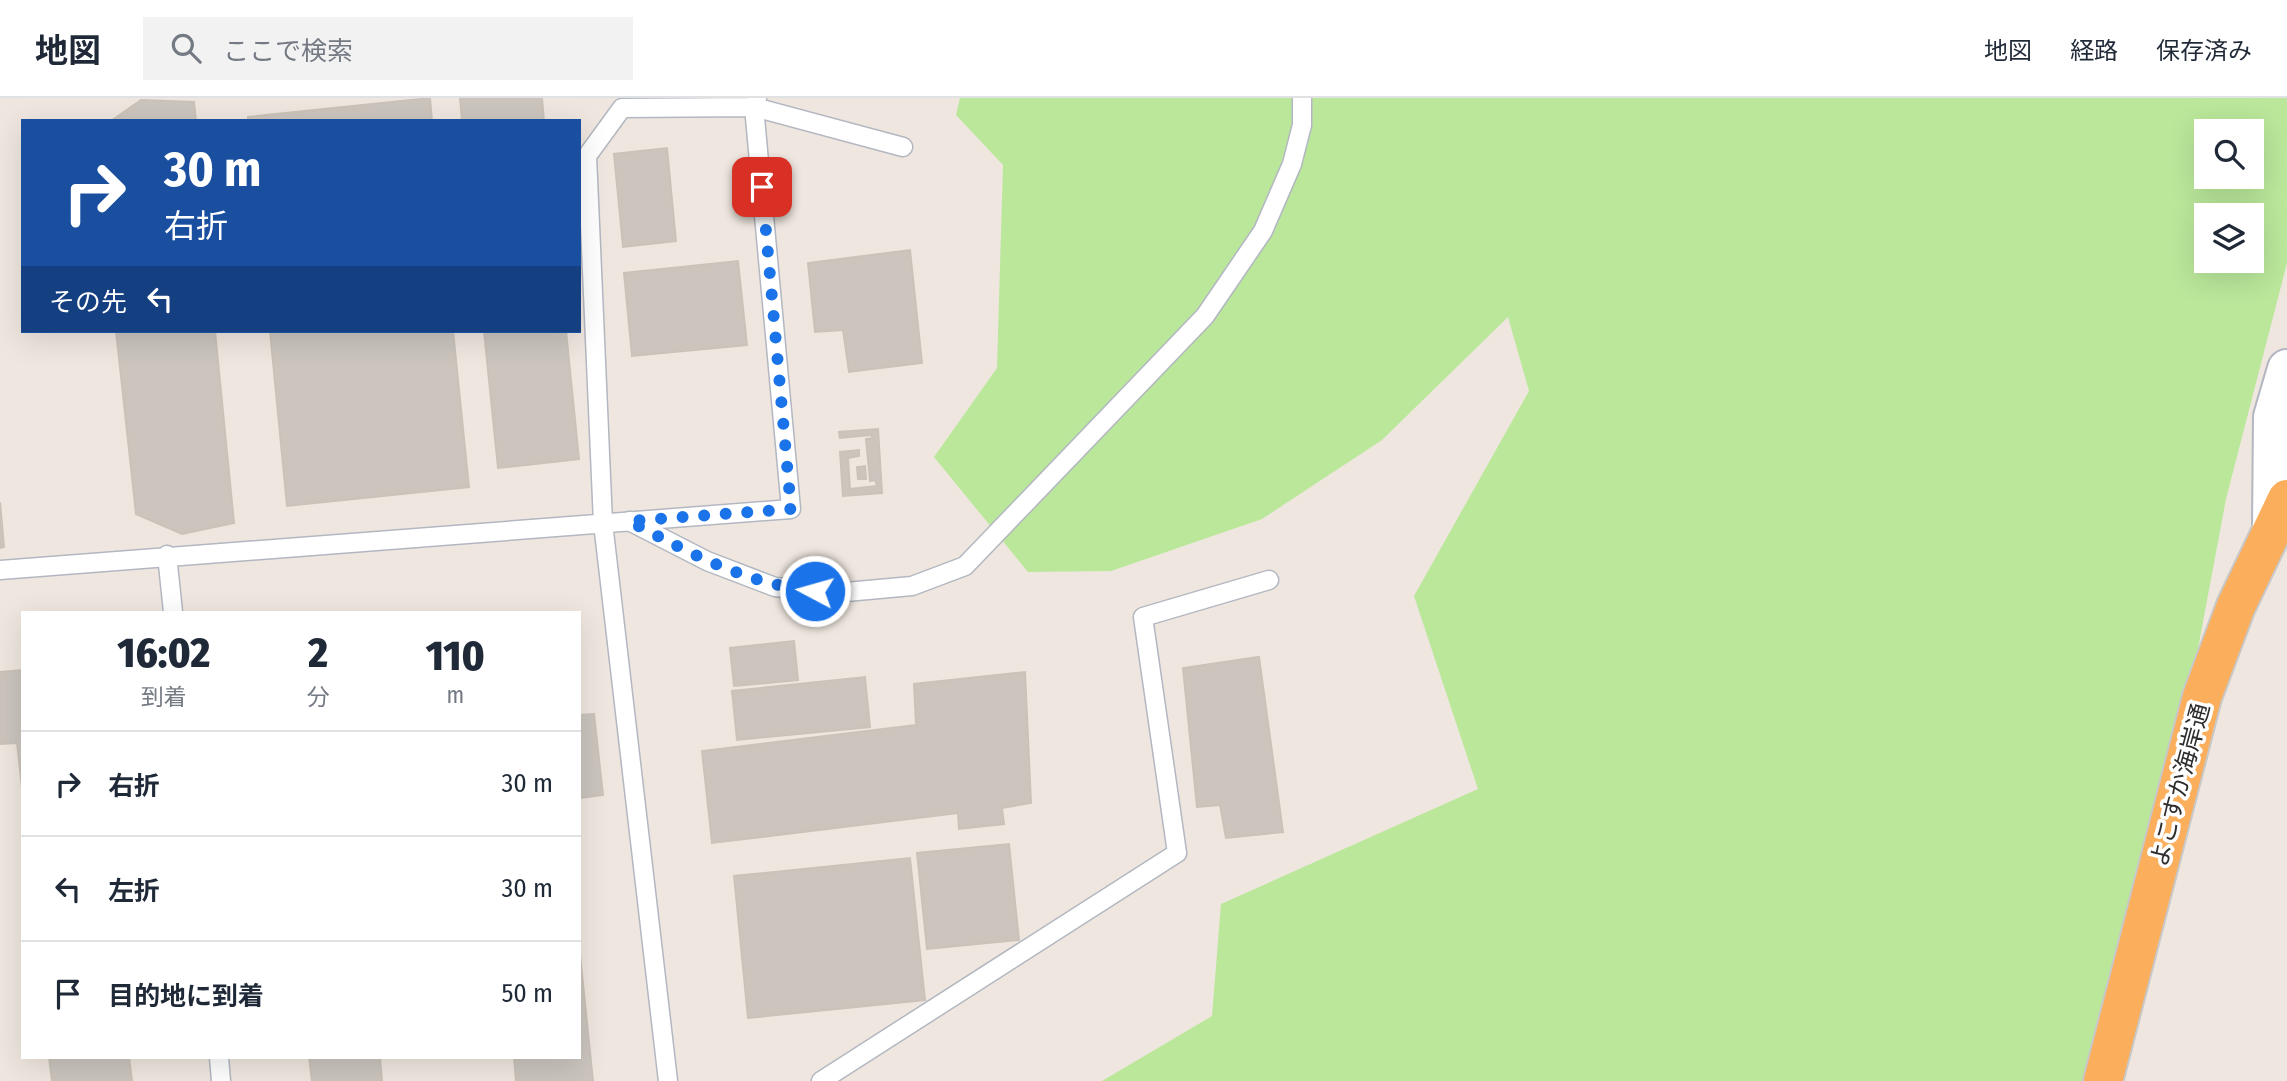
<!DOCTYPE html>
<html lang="ja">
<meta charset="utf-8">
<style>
body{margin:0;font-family:"Fira Sans Condensed","Noto Sans JP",sans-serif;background:#f2f2f3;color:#1f2937;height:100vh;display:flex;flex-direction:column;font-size:26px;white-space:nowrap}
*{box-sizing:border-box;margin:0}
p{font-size:23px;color:#747a83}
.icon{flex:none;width:38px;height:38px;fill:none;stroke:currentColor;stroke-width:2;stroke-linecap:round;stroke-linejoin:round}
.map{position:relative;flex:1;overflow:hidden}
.sheet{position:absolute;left:21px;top:513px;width:560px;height:448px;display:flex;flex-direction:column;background:#fff;border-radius:0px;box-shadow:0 7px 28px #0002}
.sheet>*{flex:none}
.guide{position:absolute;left:21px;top:21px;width:560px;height:214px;border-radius:0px;box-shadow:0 7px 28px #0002;background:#1a4fa0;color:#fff;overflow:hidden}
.tools{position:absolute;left:2194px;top:21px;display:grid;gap:14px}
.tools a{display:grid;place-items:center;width:70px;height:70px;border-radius:0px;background:#fff;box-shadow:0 7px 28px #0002;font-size:35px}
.pin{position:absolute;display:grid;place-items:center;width:60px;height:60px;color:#fff;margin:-30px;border-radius:14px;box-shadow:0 4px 10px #0006}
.me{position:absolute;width:77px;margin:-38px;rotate:276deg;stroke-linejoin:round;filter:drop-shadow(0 0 5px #0008)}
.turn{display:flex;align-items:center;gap:24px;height:147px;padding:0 28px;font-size:32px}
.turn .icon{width:91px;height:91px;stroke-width:2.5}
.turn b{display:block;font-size:49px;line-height:60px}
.then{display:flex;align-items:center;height:66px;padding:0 28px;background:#0003;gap:14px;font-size:26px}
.eta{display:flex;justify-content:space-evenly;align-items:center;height:119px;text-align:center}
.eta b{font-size:42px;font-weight:800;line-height:49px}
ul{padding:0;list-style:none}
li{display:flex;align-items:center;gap:21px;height:105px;padding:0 28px;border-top:2px solid #e0e1e3}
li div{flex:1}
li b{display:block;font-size:26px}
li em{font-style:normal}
header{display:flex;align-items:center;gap:42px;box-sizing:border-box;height:98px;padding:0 35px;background:#fff;border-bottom:2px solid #e0e1e3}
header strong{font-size:33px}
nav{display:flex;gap:38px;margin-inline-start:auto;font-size:24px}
.search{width:490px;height:63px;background:#f2f2f3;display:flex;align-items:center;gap:18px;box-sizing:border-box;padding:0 24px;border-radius:0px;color:#747a83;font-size:26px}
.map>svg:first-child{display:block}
</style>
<header>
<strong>地図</strong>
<div class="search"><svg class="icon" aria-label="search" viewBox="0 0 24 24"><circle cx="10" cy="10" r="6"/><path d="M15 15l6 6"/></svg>ここで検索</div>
<nav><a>地図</a><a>経路</a><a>保存済み</a></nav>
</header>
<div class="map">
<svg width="2287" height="983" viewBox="0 0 2287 983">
<rect width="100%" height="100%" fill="#efe7df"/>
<path fill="#bae79a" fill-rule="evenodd" d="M 960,0 L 2287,0 L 2287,165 L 2226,401 L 2117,983 L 1102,983 L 1212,918 L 1221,806 L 1478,691 L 1414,498 L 1529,293 L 1508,219 L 1382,342 L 1262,421 L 1111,473 L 1028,474 L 934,359 L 997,270 L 1003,67 L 956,17 ZM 2207,33 L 2252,33 L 2252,79 L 2207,79 ZM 2207,117 L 2252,117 L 2252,163 L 2207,163 Z"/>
<path fill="#cbc5be" stroke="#cbc3b9" stroke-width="2" d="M 430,0 L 432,23 L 248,23 L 248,19 Z
M 460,0 L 542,0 L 544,23 L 462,23 Z
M 141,2 L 194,4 L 196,23 L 111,23 Z
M 667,50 L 676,143 L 623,149 L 614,56 Z
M 910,152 L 922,265 L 849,274 L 843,232 L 815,234 L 808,165 Z
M 738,163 L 747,247 L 632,258 L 624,175 Z
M 116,233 L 215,233 L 234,425 L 182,436 L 136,416 Z
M 270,233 L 453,233 L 469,389 L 287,408 Z
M 484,233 L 566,233 L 579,361 L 498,370 Z
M 878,331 L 882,395 L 843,398 L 840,354 L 859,352 L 859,358 L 848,360 L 850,391 L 877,388 L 875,382 L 870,383 L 866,341 L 873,340 L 871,337 L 840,340 L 839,334 Z
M 865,368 L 866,381 L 858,381 L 857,369 Z
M 0,404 L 4,449 L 0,450 Z
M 794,543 L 798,582 L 734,588 L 730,550 Z
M 1259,559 L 1283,734 L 1226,740 L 1220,707 L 1197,709 L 1183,570 Z
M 23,572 L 23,698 L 17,645 L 0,646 L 0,574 Z
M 1025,574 L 1031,705 L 1002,710 L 1004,726 L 959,731 L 958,715 L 712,745 L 702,653 L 916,627 L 914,586 Z
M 865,579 L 870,629 L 737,642 L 732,593 Z
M 594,616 L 603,697 L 579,700 L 579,617 Z
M 1009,746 L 1019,842 L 927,851 L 917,755 Z
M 910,760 L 925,902 L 748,920 L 734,778 Z
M 579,847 L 593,983 L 516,983 L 514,959 L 579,959 Z
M 49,959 L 129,959 L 132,983 L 52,983 Z
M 309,959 L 380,959 L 382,983 L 312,983 Z"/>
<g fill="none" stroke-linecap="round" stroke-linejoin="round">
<defs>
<path id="service" d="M 629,423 L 707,463 L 775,489 L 835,495 L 912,488 L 965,468 L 1205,218 L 1263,133 L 1292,66 L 1302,27 L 1302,0
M 167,457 L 173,514
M 0,472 L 791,411 L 754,9 L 757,0
M 219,959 L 221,983
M 668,983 L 603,425 L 587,58 L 622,10 L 754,9 L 903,49
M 821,983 L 1177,755 L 1143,519 L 1269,482"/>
<path id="secondary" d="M 2272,428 L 2273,319 L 2287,271"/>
<path id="trunk" d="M 2103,983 L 2202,599 L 2236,508 L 2287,401"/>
</defs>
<use href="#service" stroke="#b3b7c1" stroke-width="21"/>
<use href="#secondary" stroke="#b3b7c1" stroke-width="42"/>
<use href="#trunk" stroke="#c8c8c8" stroke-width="42"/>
<use href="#service" stroke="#fff" stroke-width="18"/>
<use href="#secondary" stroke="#fff" stroke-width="38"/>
<use href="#trunk" stroke="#fbae5c" stroke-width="38"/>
</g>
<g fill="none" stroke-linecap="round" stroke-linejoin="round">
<path stroke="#1a73e8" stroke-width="12" stroke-dasharray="0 21.6" d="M 762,89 L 791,411 L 629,423 C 690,455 745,486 815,493"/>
</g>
<g text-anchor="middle" stroke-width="7" stroke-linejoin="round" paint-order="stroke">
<g font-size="24" fill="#2d2d2d" stroke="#fff">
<text transform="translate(2180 687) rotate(-75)" y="8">よこすか海岸通</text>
</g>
</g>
</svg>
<div class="tools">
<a><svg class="icon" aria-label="search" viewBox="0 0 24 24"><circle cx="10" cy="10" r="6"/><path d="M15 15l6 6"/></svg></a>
<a><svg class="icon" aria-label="layers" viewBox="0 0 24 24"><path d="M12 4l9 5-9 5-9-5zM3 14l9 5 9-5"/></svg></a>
</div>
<div class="pin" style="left:762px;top:89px;background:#d93025"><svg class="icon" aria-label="arrive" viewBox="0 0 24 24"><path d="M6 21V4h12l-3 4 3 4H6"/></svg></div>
<svg class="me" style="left:815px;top:493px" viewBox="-20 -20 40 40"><circle r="17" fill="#1a73e8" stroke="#fff" stroke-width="3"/><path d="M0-11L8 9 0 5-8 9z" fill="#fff"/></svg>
<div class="guide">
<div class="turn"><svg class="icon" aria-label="right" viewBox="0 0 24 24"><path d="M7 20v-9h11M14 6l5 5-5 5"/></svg><div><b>30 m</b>右折</div></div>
<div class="then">その先<svg class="icon" aria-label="left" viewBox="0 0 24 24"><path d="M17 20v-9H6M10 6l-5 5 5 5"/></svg></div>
</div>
<section class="sheet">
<div class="eta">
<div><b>16:02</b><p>到着</p></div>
<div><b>2</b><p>分</p></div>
<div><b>110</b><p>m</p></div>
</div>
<ul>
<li><svg class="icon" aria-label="right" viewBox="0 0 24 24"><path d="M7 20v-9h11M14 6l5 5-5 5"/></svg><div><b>右折</b></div><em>30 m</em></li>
<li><svg class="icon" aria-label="left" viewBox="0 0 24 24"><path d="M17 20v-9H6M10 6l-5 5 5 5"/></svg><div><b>左折</b></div><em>30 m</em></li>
<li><svg class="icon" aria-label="arrive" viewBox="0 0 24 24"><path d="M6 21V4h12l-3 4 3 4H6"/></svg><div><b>目的地に到着</b></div><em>50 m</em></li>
</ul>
</section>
</div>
